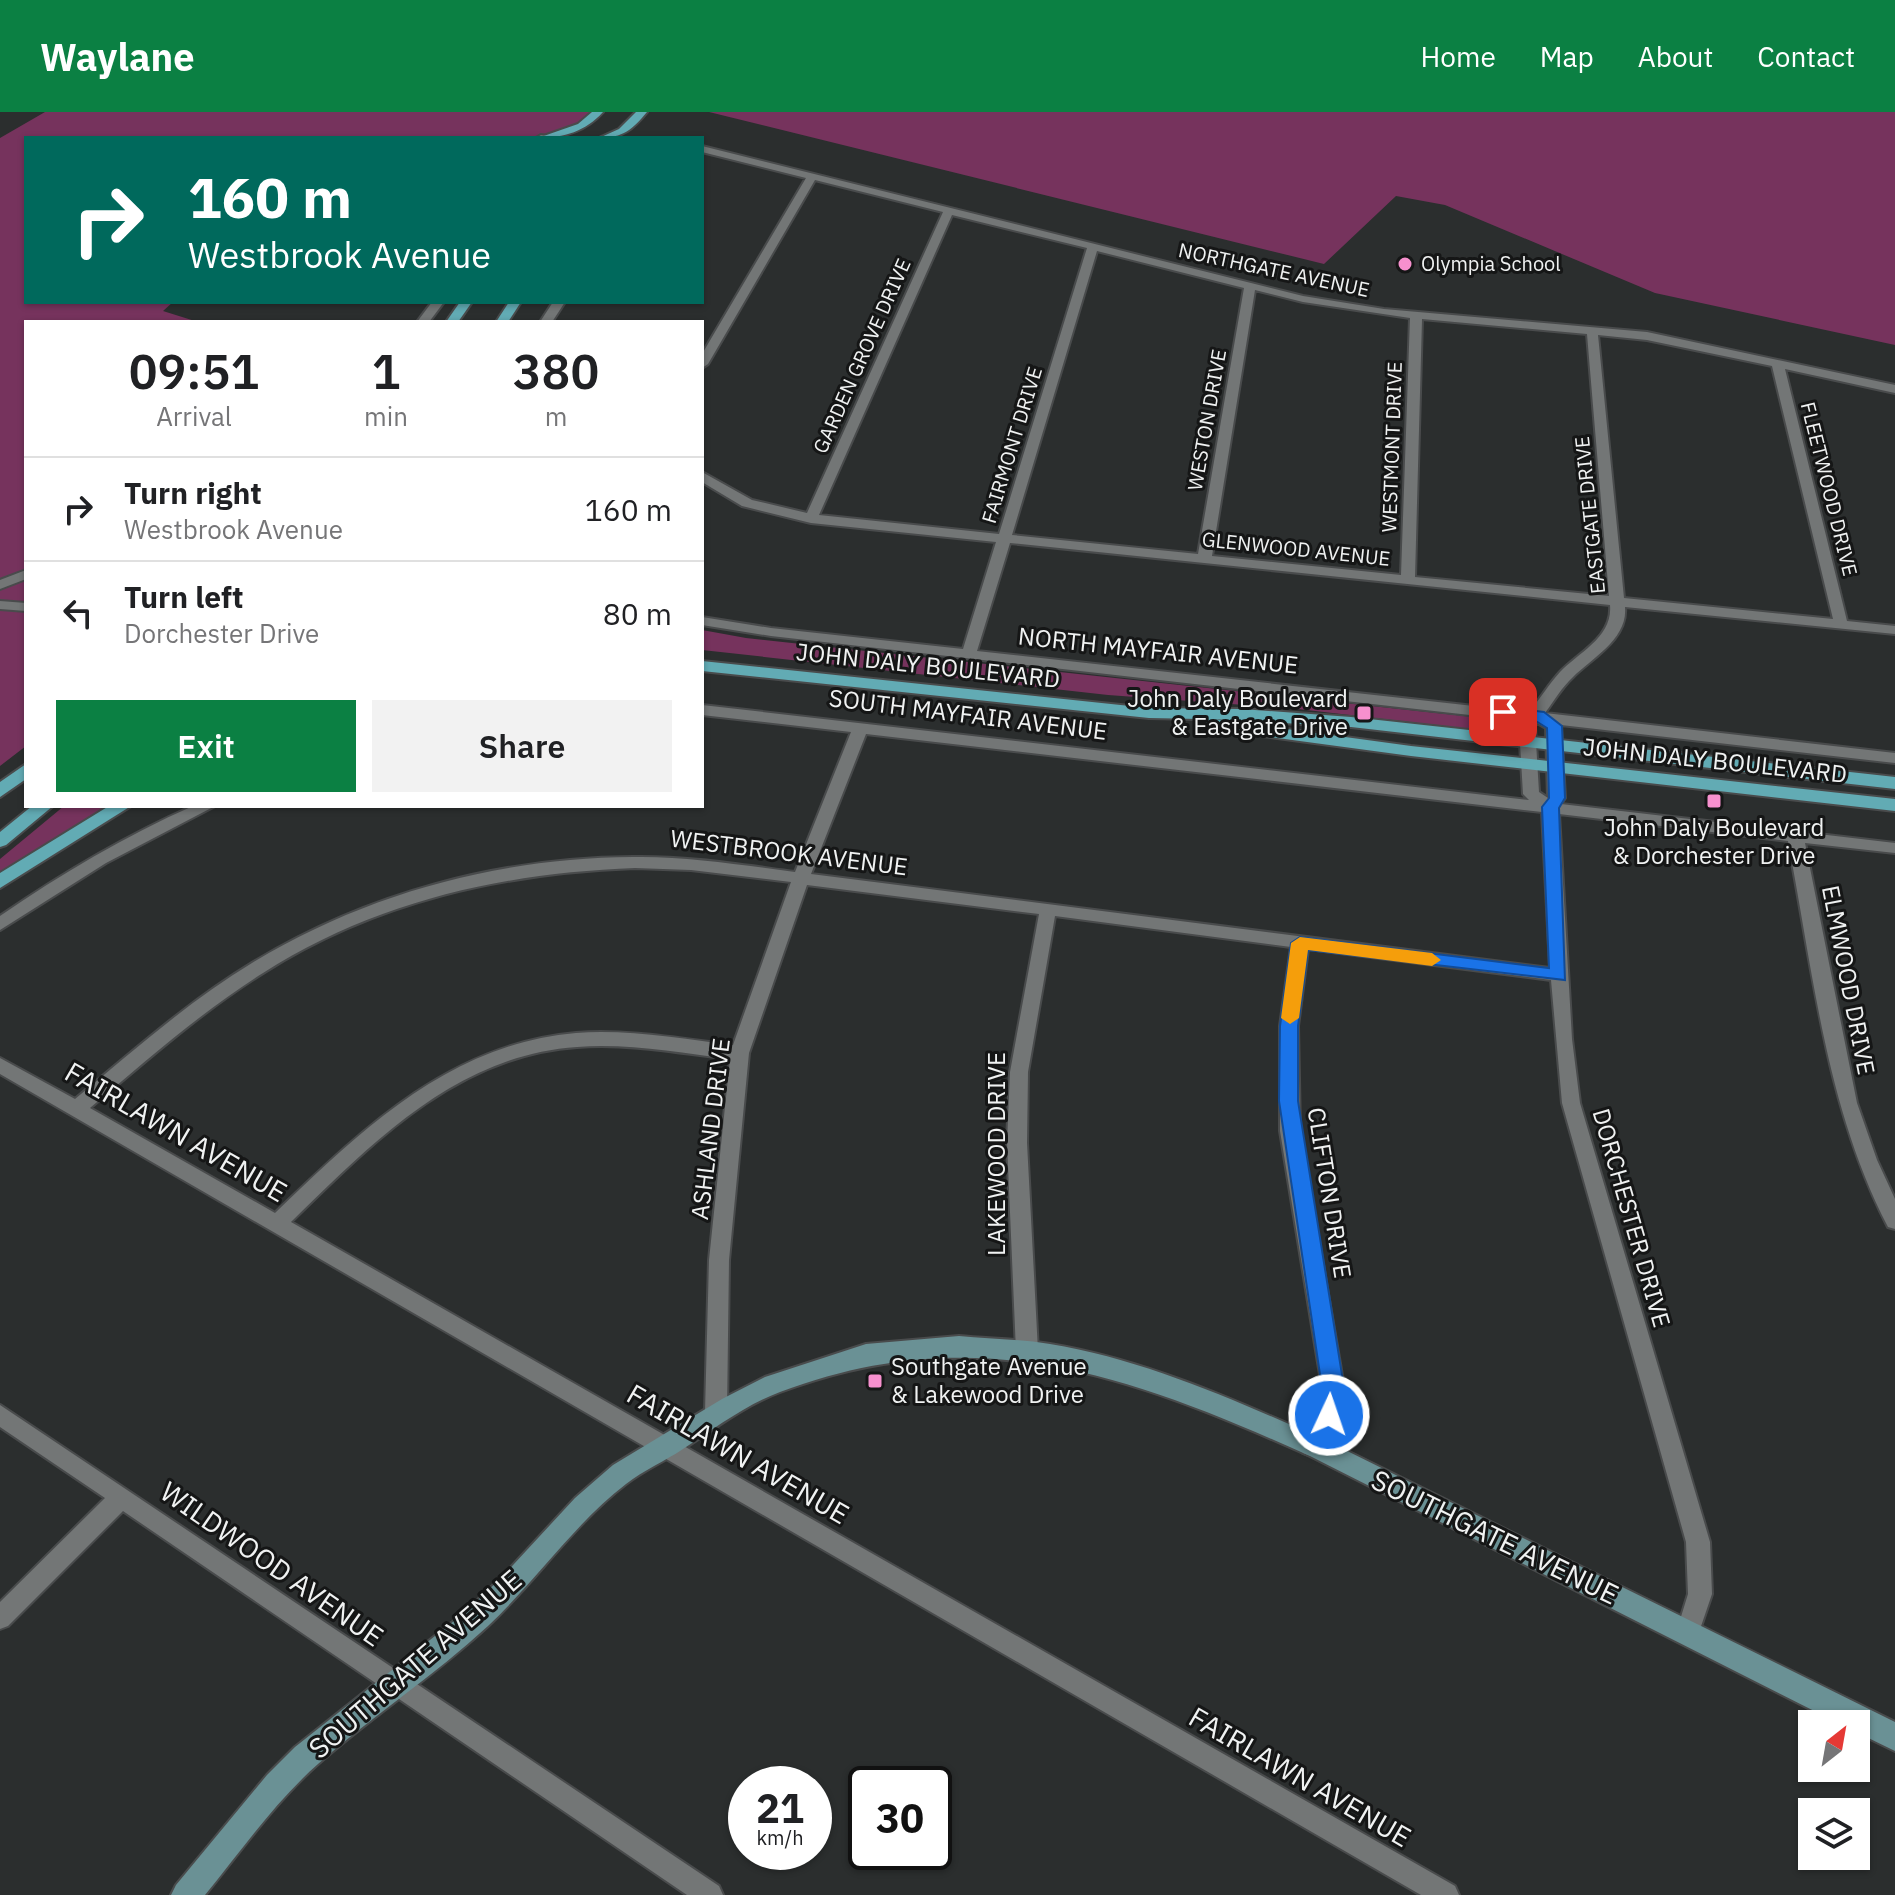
<!DOCTYPE html>
<style>
body{margin:0;font-family:"IBM Plex Sans",sans-serif;background:#f2f2f2;color:#202124;height:100vh;display:flex;flex-direction:column;font-size:30px;white-space:nowrap}
*{box-sizing:border-box;margin:0}
p{font-size:26px;color:#757577}
.icon{flex:none;width:44px;height:44px;fill:none;stroke:currentColor;stroke-width:2;stroke-linecap:round;stroke-linejoin:round}
.map{position:relative;flex:1;overflow:hidden}
.drawer{position:absolute;left:24px;top:208px;width:680px;height:488px;display:flex;flex-direction:column;background:#fff;border-radius:0px;box-shadow:0 2px 6px #0004}
.drawer>*{flex:none}
.banner{position:absolute;left:24px;top:24px;width:680px;height:168px;border-radius:0px;box-shadow:0 2px 6px #0004;background:#00695c;color:#fff;overflow:hidden}
.needle{width:52px;rotate:31deg}
.fabs{position:absolute;left:1798px;top:1598px;display:grid;gap:16px}
.fabs a{display:grid;place-items:center;width:72px;height:72px;border-radius:0px;background:#fff;box-shadow:0 2px 6px #0004;font-size:40px}
.speed{position:absolute;left:728px;top:1654px;display:flex;gap:16px;font-size:40px;font-weight:700;text-align:center}
.speed>*{display:grid;place-content:center;width:104px;height:104px;border-radius:50%;background:#fff;box-shadow:0 2px 6px #0004;line-height:1}
.speed small{font-size:20px;font-weight:400}
.speed .limit{border:4px solid #111;border-radius:12px;background:#fff;color:#111}
.pin{position:absolute;display:grid;place-items:center;width:68px;height:68px;color:#fff;margin:-34px;border-radius:16px;box-shadow:0 4px 12px #0006}
.me{position:absolute;width:88px;margin:-44px;rotate:3deg;stroke-linejoin:round;filter:drop-shadow(0 0 6px #0008)}
.turn{display:flex;align-items:center;gap:28px;height:168px;padding:0 32px;font-size:36px}
.turn .icon{width:104px;height:104px;stroke-width:2.5}
.turn b{display:block;font-size:56px;line-height:68px}
.eta{display:flex;justify-content:space-evenly;align-items:center;height:136px;text-align:center}
.eta b{font-size:48px;font-weight:600;line-height:56px}
.action{display:flex;gap:16px;margin-top:auto;padding:16px 32px}
.action a{flex:1;height:92px;border-radius:0px;background:#0b8043;color:#fff;font-size:32px;font-weight:600;line-height:92px;text-align:center}
.action a+a{background:#f2f2f2;color:#202124}
ul{padding:0;list-style:none}
li{display:flex;align-items:center;gap:24px;height:104px;padding:0 32px;border-top:2px solid #e0e0e0}
li div{flex:1}
li b{display:block;font-size:30px}
li em{font-style:normal}
header{display:flex;align-items:center;gap:48px;box-sizing:border-box;height:112px;padding:0 40px;background:#0b8043;color:#fff}
header strong{font-size:38px}
nav{display:flex;gap:44px;margin-inline-start:auto;font-size:28px}
.map>svg:first-child{display:block}
</style>
<header>
<strong>Waylane</strong>
<nav><a>Home</a><a>Map</a><a>About</a><a>Contact</a></nav>
</header>
<div class="map">
<svg width="1895" height="1783" viewBox="0 0 1895 1783">
<rect width="100%" height="100%" fill="#2b2e2e"/>
<path fill="#76335d" d="M 45,0 L 598,0 L 582,14 L 541,26 L 26,26 L 26,190 L 173,190 L 163,199 L 198,210 L 26,210 L 26,634 L 0,654 L 0,26 Z
M 709,0 L 1895,0 L 1895,233 L 1655,181 L 1445,93 L 1396,84 L 1324,152 Z
M 702,518 L 746,526 L 1483,606 L 1500,613 L 1487,619 L 1298,597 L 1108,583 L 702,538 Z
M 64,694 L 109,694 L 0,761 L 0,747 Z"/>
<g fill="none" stroke-linecap="round" stroke-linejoin="round">
<defs>
<path id="street" d="M 541,23 L 558,26 L 536,26 Z
M 702,34 L 1303,184 L 1384,197 L 1647,220 L 1895,273 L 1895,281 L 1785,257 L 1847,509 L 1895,514 L 1895,522 L 1625,495 C 1628,527 1592,546 1573,565 C 1562,575 1554,589 1545,601 L 1895,641 L 1895,651 L 1561,613 L 1565,686 L 1561,692 L 1895,731 L 1895,741 L 1805,731 L 1857,991 L 1877,1048 L 1895,1087 L 1895,1117 L 1888,1115 C 1826,996 1813,859 1788,729 L 1559,702 L 1572,927 L 1580,991 L 1710,1430 L 1712,1482 L 1696,1529 L 1688,1532 L 1680,1529 L 1676,1521 L 1688,1482 L 1686,1430 L 1562,991 L 1551,868 L 1308,837 L 1298,914 L 1300,1019 L 1343,1269 L 1340,1303 L 1319,1341 L 1311,1344 L 1303,1341 L 1300,1334 L 1318,1301 L 1321,1269 L 1280,1019 L 1280,914 L 1291,835 L 1055,804 L 1028,960 L 1027,1031 L 1038,1239 L 1035,1245 L 1027,1248 L 1019,1245 L 1016,1239 L 1007,1031 L 1010,960 L 1039,802 L 807,773 L 749,941 L 729,1148 L 727,1300 L 724,1307 L 716,1310 L 708,1307 L 705,1300 L 709,1148 L 730,947 C 680,941 628,931 577,935 C 457,943 372,1031 291,1110 L 1455,1774 L 1459,1783 L 1421,1783 L 0,962 L 0,946 L 75,987 C 132,940 189,889 252,851 C 367,781 499,746 633,745 C 687,744 741,753 795,760 L 851,620 L 702,603 L 702,593 L 1529,688 L 1523,682 L 1519,614 L 1523,609 L 771,524 L 702,513 L 702,505 L 771,516 L 963,537 L 996,430 L 811,411 L 742,394 L 702,370 L 702,360 L 752,388 L 807,401 L 943,100 L 815,68 L 708,252 L 702,256 L 702,242 L 806,66 L 702,40 ZM 952,103 L 1087,136 L 999,422 L 819,403 ZM 1097,139 L 1244,176 L 1198,442 L 1012,423 ZM 1255,178 L 1303,190 L 1410,206 L 1401,463 L 1212,444 ZM 1422,207 L 1587,222 L 1609,484 L 1415,465 ZM 1598,223 L 1647,228 L 1772,254 L 1833,507 L 1624,486 ZM 1010,431 L 1610,493 C 1613,525 1579,540 1560,560 C 1549,572 1540,587 1529,600 L 977,539 ZM 1537,611 L 1546,616 L 1548,686 L 1539,680 L 1535,614 ZM 866,622 L 1542,700 L 1550,856 L 811,762 ZM 635,756 L 691,758 L 791,770 L 733,933 C 682,927 628,917 576,921 C 449,932 362,1018 275,1101 L 90,996 C 146,949 201,900 263,861 C 376,789 503,761 635,756 Z
M 432,190 L 444,190 L 429,210 L 417,210 Z
M 553,190 L 565,190 L 552,210 L 540,210 Z
M 26,458 L 26,467 L 0,477 L 0,468 Z
M 0,489 L 26,491 L 26,499 L 0,497 Z
M 193,694 L 215,694 L 106,751 L 0,818 L 0,804 C 61,762 125,724 193,694 Z
M 0,1293 L 719,1774 L 723,1783 L 687,1783 L 123,1399 L 8,1514 L 0,1517 L 0,1490 L 105,1386 L 0,1315 Z"/>
<path id="secondary" d="M 959,1224 C 989,1227 1020,1227 1050,1232 C 1147,1248 1239,1290 1327,1329 L 1895,1610 L 1895,1639 L 1856,1620 L 1856,1612 L 1840,1612 L 1310,1344 C 1129,1263 976,1206 780,1280 C 745,1293 714,1317 683,1337 C 665,1349 644,1358 626,1372 C 574,1412 536,1469 488,1514 C 434,1564 372,1604 318,1652 C 275,1690 241,1739 205,1783 L 171,1783 L 176,1773 L 267,1663 L 295,1635 L 464,1501 L 502,1465 L 575,1386 L 613,1353 L 722,1287 L 765,1265 L 866,1232 Z"/>
<path id="primary" d="M 592,0 L 603,0 C 586,19 564,26 538,26 L 578,12 Z
M 636,0 L 647,0 C 633,17 623,26 599,26 L 619,17 Z
M 460,190 L 472,190 L 458,210 L 446,210 Z
M 509,190 L 521,190 L 508,210 L 496,210 Z
M 702,549 L 1149,596 L 1241,597 L 1351,605 L 1895,665 L 1895,677 L 1351,615 L 1212,607 L 1411,634 L 1895,687 L 1895,699 L 1411,644 L 1204,616 L 1195,611 L 1200,607 L 1149,606 L 702,559 Z
M 26,652 L 26,667 L 0,685 L 0,670 Z
M 32,694 L 53,694 L 6,733 L 0,735 L 0,720 Z
M 109,694 L 131,694 L 0,776 L 0,761 Z"/>
</defs>
<use href="#street" stroke="#494b4c" stroke-width="4"/>
<use href="#secondary" stroke="#494b4c" stroke-width="4"/>
<use href="#primary" stroke="#494b4c" stroke-width="4"/>
<use href="#street" fill="#737676" fill-rule="evenodd"/>
<use href="#secondary" fill="#6a9195" fill-rule="evenodd"/>
<use href="#primary" fill="#62abb4" fill-rule="evenodd"/>
</g>
<path fill="#1a73e8" stroke="#114b97" stroke-width="2" d="M 1503,595 L 1544,600 L 1562,614 L 1565,686 L 1559,696 L 1565,868 L 1308,838 L 1298,914 L 1298,989 L 1343,1269 L 1337,1310 L 1329,1312 L 1321,1310 L 1318,1303 L 1321,1269 L 1279,989 L 1280,914 L 1291,831 L 1300,825 L 1549,856 L 1542,695 L 1549,686 L 1547,616 L 1534,608 L 1498,603 L 1498,597 Z"/>
<path fill="#f59e0b" d="M 1300,825 L 1432,841 L 1441,848 L 1432,854 L 1308,838 L 1299,906 L 1290,912 L 1281,906 L 1291,831 Z"/>
<g fill="#f790ce" stroke="#151616" stroke-width="3">
<circle cx="1405" cy="152" r="8"/>
<rect x="1356" y="593" width="16" height="16" rx="4"/>
<rect x="1706" y="681" width="16" height="16" rx="4"/>
<rect x="867" y="1261" width="16" height="16" rx="4"/>
</g>
<g text-anchor="middle" stroke-width="6" stroke-linejoin="round" paint-order="stroke">
<g font-size="20" fill="#f0f2f2" stroke="#151616" text-anchor="start">
<text x="1421" y="159">Olympia School</text>
</g>
<g font-size="20" fill="#f0f2f2" stroke="#151616">
<text transform="translate(1274 158) rotate(12)" y="7">NORTHGATE AVENUE</text>
<text transform="translate(862 244) rotate(-66)" y="7">GARDEN GROVE DRIVE</text>
<text transform="translate(1207 308) rotate(-80)" y="7">WESTON DRIVE</text>
<text transform="translate(1012 333) rotate(-73)" y="7">FAIRMONT DRIVE</text>
<text transform="translate(1392 335) rotate(-88)" y="7">WESTMONT DRIVE</text>
<text transform="translate(1829 377) rotate(76)" y="7">FLEETWOOD DRIVE</text>
<text transform="translate(1590 403) rotate(-96)" y="7">EASTGATE DRIVE</text>
<text transform="translate(1296 437) rotate(6)" y="7">GLENWOOD AVENUE</text>
</g>
<g font-size="24" fill="#f0f2f2" stroke="#151616">
<text transform="translate(1158 539) rotate(6)" y="8">NORTH MAYFAIR AVENUE</text>
<text transform="translate(928 554) rotate(6)" y="8">JOHN DALY BOULEVARD</text>
<text transform="translate(968 603) rotate(7)" y="8">SOUTH MAYFAIR AVENUE</text>
<text transform="translate(1715 649) rotate(6)" y="8">JOHN DALY BOULEVARD</text>
<text transform="translate(789 741) rotate(7)" y="8">WESTBROOK AVENUE</text>
<text transform="translate(1848 868) rotate(79)" y="8">ELMWOOD DRIVE</text>
<text transform="translate(711 1017) rotate(-83)" y="8">ASHLAND DRIVE</text>
<text transform="translate(997 1042) rotate(-90)" y="8">LAKEWOOD DRIVE</text>
<text transform="translate(1329 1081) rotate(81)" y="8">CLIFTON DRIVE</text>
<text transform="translate(1631 1106) rotate(74)" y="8">DORCHESTER DRIVE</text>
</g>
<g font-size="24" fill="#f0f2f2" stroke="#151616" text-anchor="end">
<text x="1348" y="595">John Daly Boulevard<tspan x="1348" dy="28">&amp; Eastgate Drive</tspan></text>
<text x="1714" y="724" text-anchor="middle">John Daly Boulevard<tspan x="1714" dy="28">&amp; Dorchester Drive</tspan></text>
<text x="891" y="1263" text-anchor="start">Southgate Avenue<tspan x="891" dy="28">&amp; Lakewood Drive</tspan></text>
</g>
<g font-size="28" fill="#f0f2f2" stroke="#151616">
<text transform="translate(176 1020) rotate(30)" y="10">FAIRLAWN AVENUE</text>
<text transform="translate(738 1342) rotate(30)" y="10">FAIRLAWN AVENUE</text>
<text transform="translate(1495 1425) rotate(26)" y="10">SOUTHGATE AVENUE</text>
<text transform="translate(272 1452) rotate(35)" y="10">WILDWOOD AVENUE</text>
<text transform="translate(415 1552) rotate(-41)" y="10">SOUTHGATE AVENUE</text>
<text transform="translate(1300 1665) rotate(30)" y="10">FAIRLAWN AVENUE</text>
</g>
</g>
</svg>
<div class="fabs">
<a><svg class="needle" viewBox="-14 -14 28 28"><path d="M0-13l5 13h-10z" fill="#e53935"/><path d="M0 13l5-13h-10z" fill="#757577"/></svg></a>
<a><svg class="icon" aria-label="layers" viewBox="0 0 24 24"><path d="M12 4l9 5-9 5-9-5zM3 14l9 5 9-5"/></svg></a>
</div>
<div class="speed"><div>21<small>km/h</small></div><div class="limit">30</div></div>
<div class="pin" style="left:1503px;top:600px;background:#d93025"><svg class="icon" aria-label="arrive" viewBox="0 0 24 24"><path d="M6 21V4h12l-3 4 3 4H6"/></svg></div>
<svg class="me" style="left:1329px;top:1303px" viewBox="-20 -20 40 40"><circle r="17" fill="#1a73e8" stroke="#fff" stroke-width="3"/><path d="M0-11L8 9 0 5-8 9z" fill="#fff"/></svg>
<div class="banner">
<div class="turn"><svg class="icon" aria-label="right" viewBox="0 0 24 24"><path d="M7 20v-9h11M14 6l5 5-5 5"/></svg><div><b>160 m</b>Westbrook Avenue</div></div>
</div>
<section class="drawer">
<div class="eta">
<div><b>09:51</b><p>Arrival</p></div>
<div><b>1</b><p>min</p></div>
<div><b>380</b><p>m</p></div>
</div>
<ul>
<li><svg class="icon" aria-label="right" viewBox="0 0 24 24"><path d="M7 20v-9h11M14 6l5 5-5 5"/></svg><div><b>Turn right</b><p>Westbrook Avenue</p></div><em>160 m</em></li>
<li><svg class="icon" aria-label="left" viewBox="0 0 24 24"><path d="M17 20v-9H6M10 6l-5 5 5 5"/></svg><div><b>Turn left</b><p>Dorchester Drive</p></div><em>80 m</em></li>
</ul>
<div class="action"><a>Exit</a><a>Share</a></div>
</section>
</div>
